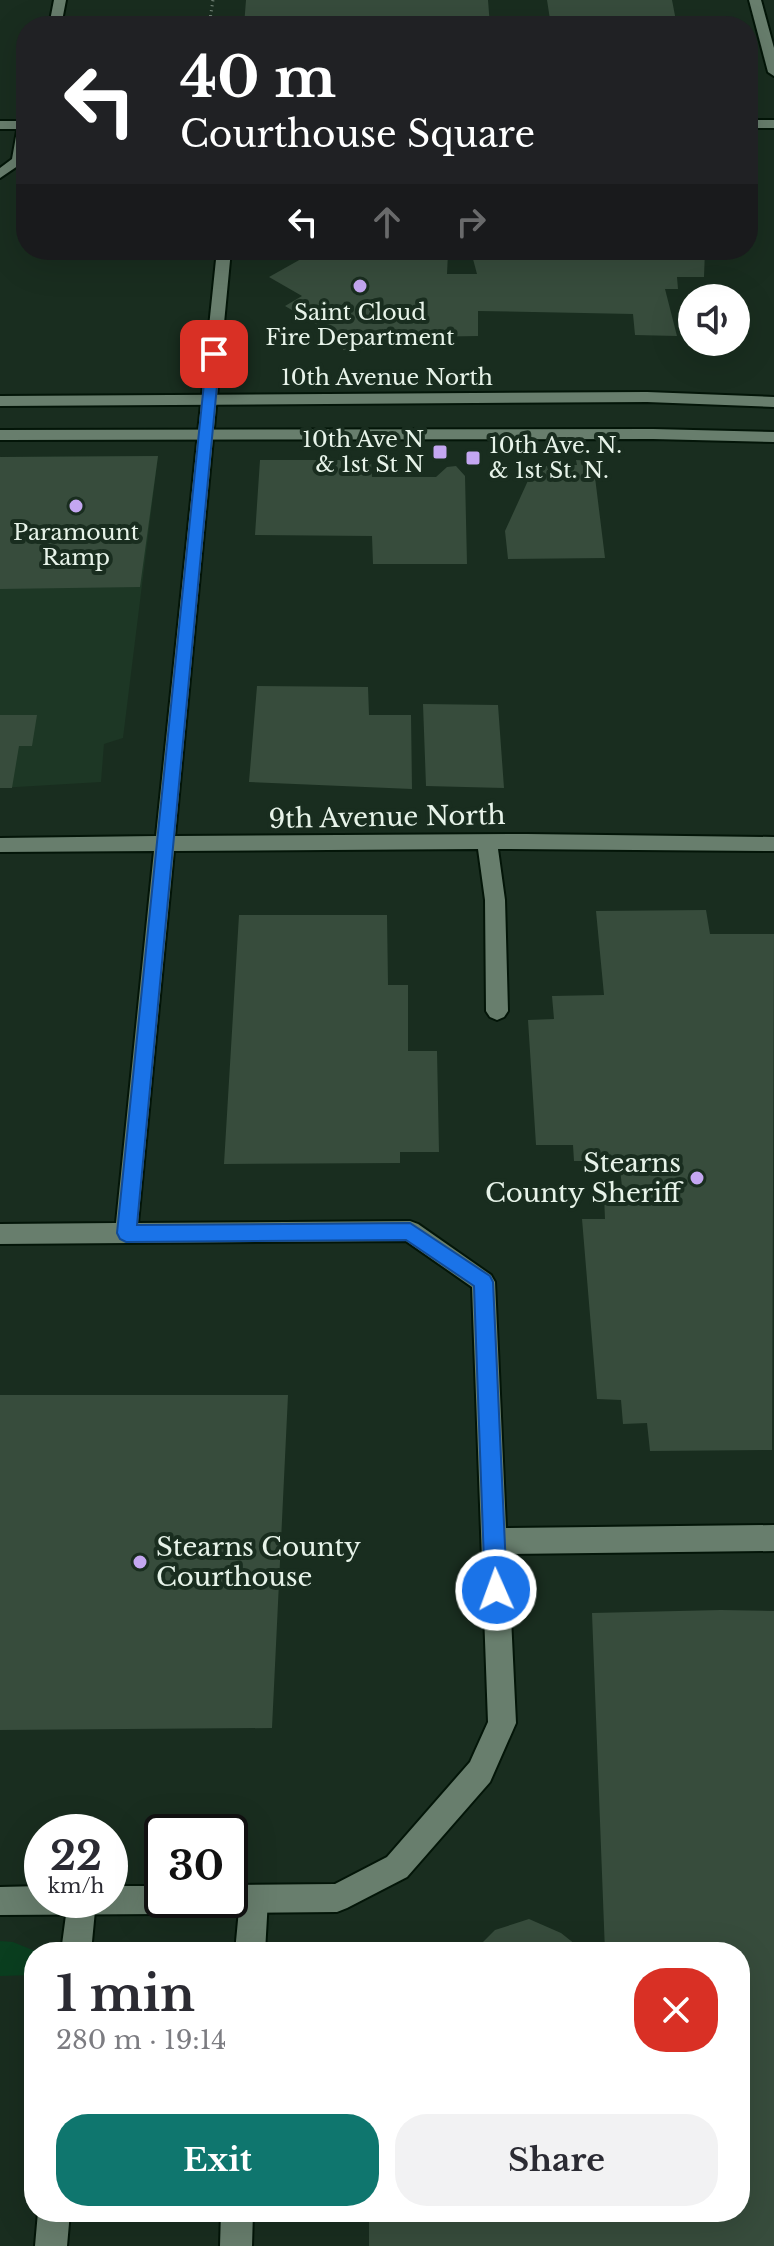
<!DOCTYPE html>
<meta charset="utf-8">
<style>
body{margin:0;font-family:"Libre Baskerville",serif;background:#f2f2f3;color:#2b2b33;height:100vh;display:flex;flex-direction:column;font-size:30px;white-space:nowrap}
*{box-sizing:border-box;margin:0}
p{font-size:26px;color:#7c7c81}
.icon{flex:none;width:44px;height:44px;fill:none;stroke:currentColor;stroke-width:2;stroke-linecap:round;stroke-linejoin:round}
.map{position:relative;flex:1;overflow:hidden}
.details{position:absolute;left:24px;top:1942px;width:726px;height:280px;display:flex;flex-direction:column;background:#fff;border-radius:32px;box-shadow:0 8px 32px #0002}
.details>*{flex:none}
.guide{position:absolute;left:16px;top:16px;width:742px;height:244px;border-radius:32px;box-shadow:0 8px 32px #0002;background:#202124;color:#fff;overflow:hidden}
.fabs{position:absolute;left:678px;top:284px;display:grid;gap:16px}
.fabs a{display:grid;place-items:center;width:72px;height:72px;border-radius:50%;background:#fff;box-shadow:0 8px 32px #0002;font-size:40px}
.speed{position:absolute;left:24px;top:1814px;display:flex;gap:16px;font-size:40px;font-weight:700;text-align:center}
.speed>*{display:grid;place-content:center;width:104px;height:104px;border-radius:50%;background:#fff;box-shadow:0 8px 32px #0002;line-height:1}
.speed small{font-size:20px;font-weight:400}
.speed .limit{border:4px solid #111;border-radius:12px;background:#fff;color:#111}
.pin{position:absolute;display:grid;place-items:center;width:68px;height:68px;color:#fff;margin:-34px;border-radius:16px;box-shadow:0 4px 12px #0006}
.me{position:absolute;width:88px;margin:-44px;rotate:358deg;stroke-linejoin:round;filter:drop-shadow(0 0 6px #0008)}
.turn{display:flex;align-items:center;gap:28px;height:168px;padding:0 32px;font-size:36px}
.turn .icon{width:104px;height:104px;stroke-width:2.5}
.turn b{display:block;font-size:56px;line-height:68px}
.lanes{display:flex;align-items:center;height:76px;padding:0 32px;background:#0003;justify-content:center;gap:40px;direction:ltr}
.lanes .off{opacity:.35}
.round{display:grid;place-items:center;flex:none;width:84px;height:84px;border-radius:32px;background:#f2f2f3}
.overview{display:flex;align-items:center;justify-content:space-between;height:136px;padding:0 32px}
h1{font-size:48px;font-weight:700;line-height:60px}
.cta{display:flex;gap:16px;margin-top:auto;padding:16px 32px}
.cta a{flex:1;height:92px;border-radius:32px;background:#0f766e;color:#fff;font-size:32px;font-weight:700;line-height:92px;text-align:center}
.cta a+a{background:#f2f2f3;color:#2b2b33}
.map>svg:first-child{display:block}
</style>
<div class="map">
<svg width="774" height="2246" viewBox="0 0 774 2246">
<rect width="100%" height="100%" fill="#192d1f"/>
<path fill="#1d3725" d="M 158,456 L 123,738 L 104,744 L 101,782 L 0,788 L 0,457 Z"/>
<path fill="#0a3e1f" d="M 0,1941 L 13,1942 L 35,1951 L 34,1975 L 0,1976 Z"/>
<path fill="#374c3c" d="M 246,0 L 488,0 L 490,26 L 244,26 Z
M 547,0 L 672,0 L 677,26 L 551,26 Z
M 317,250 L 442,250 L 448,253 L 447,274 L 477,274 L 473,259 L 509,259 L 507,250 L 705,250 L 704,277 L 677,277 L 678,289 L 665,289 L 677,336 L 635,335 L 633,314 L 478,311 L 478,336 L 364,338 L 364,348 L 343,350 L 343,340 L 285,306 L 302,296 L 269,277 Z
M 158,456 L 140,587 L 0,589 L 0,457 Z
M 260,460 L 371,460 L 372,477 L 436,477 L 447,467 L 456,466 L 465,476 L 467,564 L 373,564 L 372,536 L 255,535 Z
M 576,460 L 593,461 L 605,558 L 508,559 L 505,531 L 531,474 L 549,465 L 577,465 Z
M 257,686 L 368,687 L 369,715 L 411,715 L 412,789 L 249,782 Z
M 423,704 L 498,705 L 504,788 L 426,786 Z
M 0,715 L 37,715 L 32,746 L 19,746 L 12,788 L 0,788 Z
M 706,910 L 710,934 L 774,934 L 772,1450 L 650,1451 L 647,1423 L 623,1424 L 621,1400 L 597,1399 L 582,1219 L 605,1219 L 604,1195 L 623,1195 L 619,1161 L 574,1161 L 573,1145 L 536,1145 L 528,1020 L 554,1019 L 552,996 L 604,995 L 596,911 Z
M 239,915 L 387,915 L 388,985 L 408,985 L 408,1051 L 437,1051 L 439,1152 L 400,1152 L 400,1163 L 224,1164 Z
M 0,1395 L 288,1395 L 272,1728 L 0,1730 Z
M 721,1610 L 774,1611 L 774,2246 L 369,2246 L 369,2212 L 740,2212 L 740,1952 L 605,1952 L 592,1613 Z
M 529,1919 L 561,1933 L 585,1952 L 473,1952 L 495,1930 Z"/>
<g fill="none" stroke-linecap="round" stroke-linejoin="round">
<defs>
<path id="service" d="M 54,0 L 66,0 L 61,26 L 49,26 Z
M 26,121 L 25,161 L 0,178 L 0,168 L 12,159 L 18,125 Z
M 254,1885 L 264,1889 L 268,1899 L 265,1952 L 235,1952 L 240,1899 L 244,1889 Z
M 68,1900 L 96,1900 L 91,1952 L 61,1952 Z
M 38,2212 L 70,2212 L 67,2246 L 35,2246 Z
M 221,2212 L 253,2212 L 252,2246 L 220,2246 Z"/>
<path id="minor" d="M 748,120 L 774,120 L 774,128 L 748,128 Z
M 0,121 L 26,121 L 26,129 L 0,129 Z
M 217,250 L 231,250 L 175,836 L 527,834 L 774,837 L 774,851 L 498,849 L 505,900 L 508,1011 L 504,1017 L 497,1020 L 490,1017 L 486,1011 L 485,900 L 478,849 L 174,851 L 138,1223 L 410,1221 L 418,1224 L 491,1275 L 495,1282 L 506,1528 L 774,1525 L 774,1551 L 508,1554 L 516,1723 L 490,1782 L 407,1877 L 347,1908 L 337,1912 L 230,1913 L 220,1909 L 216,1900 L 230,1900 L 230,1885 L 335,1884 L 387,1857 L 470,1762 L 488,1722 L 472,1287 L 406,1241 L 0,1244 L 0,1224 L 116,1223 L 154,851 L 0,852 L 0,838 L 156,836 Z
M 42,1886 L 42,1900 L 110,1900 L 110,1886 L 162,1886 L 162,1900 L 176,1900 L 172,1910 L 162,1914 L 0,1915 L 0,1887 Z"/>
<path id="tertiary" d="M 749,0 L 761,0 L 774,48 L 774,76 L 768,72 Z"/>
<path id="secondary" d="M 647,392 L 774,397 L 774,407 L 647,402 L 0,406 L 0,396 Z
M 653,429 L 774,432 L 774,442 L 653,439 L 0,440 L 0,430 Z"/>
</defs>
<use href="#service" stroke="#031508" stroke-width="4"/>
<use href="#minor" stroke="#031508" stroke-width="4"/>
<use href="#tertiary" stroke="#031508" stroke-width="4"/>
<use href="#secondary" stroke="#031508" stroke-width="4"/>
<path stroke="#7d8d81" stroke-width="3" stroke-dasharray="1 4" stroke-linecap="butt" d="M 209,26 L 213,0"/>
<use href="#service" fill="#687e6d" fill-rule="evenodd"/>
<use href="#minor" fill="#687e6d" fill-rule="evenodd"/>
<use href="#tertiary" fill="#687e6d" fill-rule="evenodd"/>
<use href="#secondary" fill="#687e6d" fill-rule="evenodd"/>
</g>
<path fill="#1a73e8" stroke="#114b97" stroke-width="2" d="M 214,350 L 220,354 L 137,1225 L 410,1223 L 490,1276 L 493,1282 L 507,1590 L 504,1598 L 496,1601 L 489,1598 L 485,1590 L 474,1286 L 406,1240 L 126,1242 L 120,1239 L 117,1233 L 207,354 Z"/>
<g fill="#c4a7f1" stroke="#192d1f" stroke-width="3">
<circle cx="360" cy="286" r="8"/>
<rect x="432" y="444" width="16" height="16" rx="4"/>
<rect x="465" y="450" width="16" height="16" rx="4"/>
<circle cx="76" cy="506" r="8"/>
<circle cx="697" cy="1178" r="8"/>
<circle cx="140" cy="1562" r="8"/>
</g>
<g text-anchor="middle" stroke-width="8" stroke-linejoin="round" paint-order="stroke">
<g font-size="22" fill="#e7f3e9" stroke="#192d1f">
<text x="360" y="320">Saint Cloud<tspan x="360" dy="25">Fire Department</tspan></text>
<text x="424" y="447" text-anchor="end">10th Ave N<tspan x="424" dy="25">&amp; 1st St N</tspan></text>
<text x="489" y="453" text-anchor="start">10th Ave. N.<tspan x="489" dy="25">&amp; 1st St. N.</tspan></text>
<text x="76" y="540">Paramount<tspan x="76" dy="25">Ramp</tspan></text>
</g>
<g font-size="22" fill="#e7f3e9" stroke="#192d1f">
<text x="387" y="385">10th Avenue North</text>
</g>
<g font-size="26" fill="#e7f3e9" stroke="#192d1f">
<text transform="translate(387 817) rotate(-1)" y="9">9th Avenue North</text>
</g>
<g font-size="26" fill="#e7f3e9" stroke="#192d1f" text-anchor="end">
<text x="681" y="1172">Stearns<tspan x="681" dy="30">County Sheriff</tspan></text>
<text x="156" y="1556" text-anchor="start">Stearns County<tspan x="156" dy="30">Courthouse</tspan></text>
</g>
</g>
</svg>
<div class="fabs">
<a><svg class="icon" aria-label="sound" viewBox="0 0 24 24"><path d="M4 9h4l5-4v14l-5-4H4zM17 9q2 3 0 6"/></svg></a>
</div>
<div class="speed"><div>22<small>km/h</small></div><div class="limit">30</div></div>
<div class="pin" style="left:214px;top:354px;background:#d93025"><svg class="icon" aria-label="arrive" viewBox="0 0 24 24"><path d="M6 21V4h12l-3 4 3 4H6"/></svg></div>
<svg class="me" style="left:496px;top:1590px" viewBox="-20 -20 40 40"><circle r="17" fill="#1a73e8" stroke="#fff" stroke-width="3"/><path d="M0-11L8 9 0 5-8 9z" fill="#fff"/></svg>
<div class="guide">
<div class="turn"><svg class="icon" aria-label="left" viewBox="0 0 24 24"><path d="M17 20v-9H6M10 6l-5 5 5 5"/></svg><div><b>40 m</b>Courthouse Square</div></div>
<div class="lanes"><svg class="icon" aria-label="left" viewBox="0 0 24 24"><path d="M17 20v-9H6M10 6l-5 5 5 5"/></svg><svg class="icon off" aria-label="ahead" viewBox="0 0 24 24"><path d="M12 20V5M6 11l6-6 6 6"/></svg><svg class="icon off" aria-label="right" viewBox="0 0 24 24"><path d="M7 20v-9h11M14 6l5 5-5 5"/></svg></div>
</div>
<section class="details">
<div class="overview"><div><h1>1 min</h1><p>280 m · 19:14</p></div><a class="round" style="background:#d93025;color:#fff"><svg class="icon" aria-label="close" viewBox="0 0 24 24"><path d="M6 6l12 12M18 6L6 18"/></svg></a></div>
<div class="cta"><a>Exit</a><a>Share</a></div>
</section>
</div>
